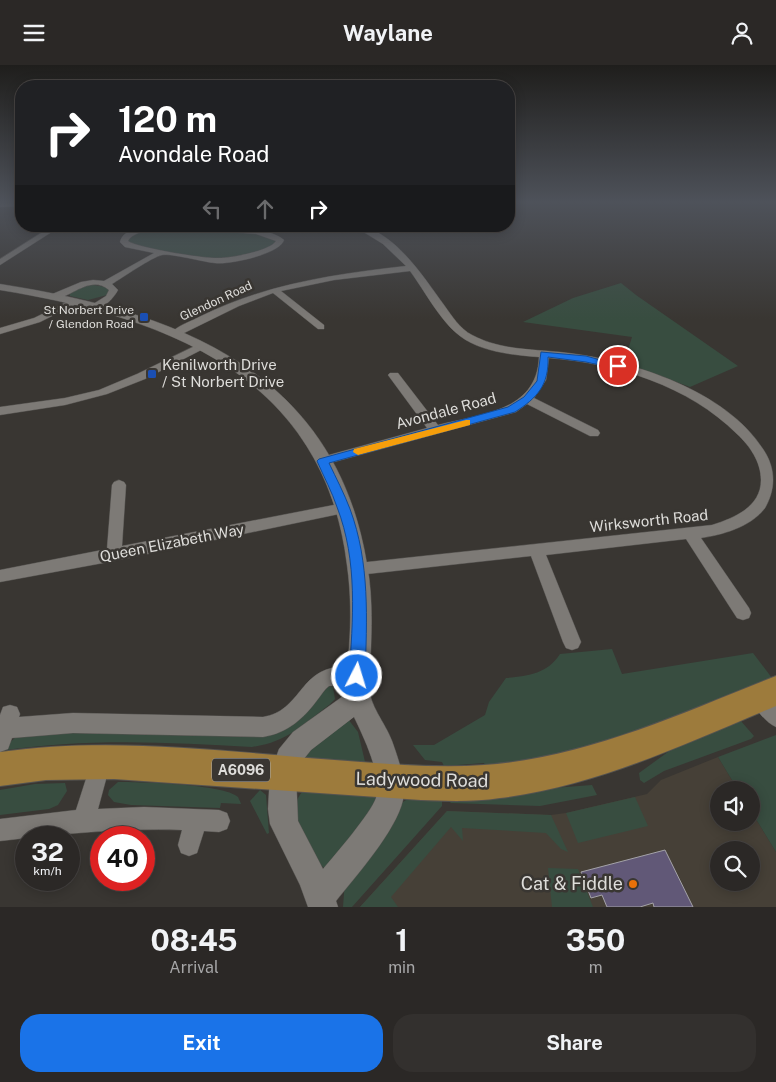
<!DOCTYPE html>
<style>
body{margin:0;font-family:"Public Sans",sans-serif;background:#33302e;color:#f1f3f6;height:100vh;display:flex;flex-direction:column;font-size:19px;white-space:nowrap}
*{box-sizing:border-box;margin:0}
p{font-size:16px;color:#a6a6a7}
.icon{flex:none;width:28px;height:28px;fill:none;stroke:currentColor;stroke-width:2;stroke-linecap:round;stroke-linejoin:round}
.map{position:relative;height:842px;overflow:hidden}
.panel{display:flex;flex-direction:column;background:#2b2826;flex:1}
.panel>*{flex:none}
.guide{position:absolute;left:15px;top:15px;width:500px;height:152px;border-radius:20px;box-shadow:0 2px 12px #0003,0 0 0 1px #474443;background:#202124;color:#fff;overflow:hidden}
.tools{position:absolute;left:710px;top:716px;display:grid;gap:10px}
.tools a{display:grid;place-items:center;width:50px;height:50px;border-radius:50%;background:#2b2826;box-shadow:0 2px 12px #0003,0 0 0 1px #474443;font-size:25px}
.speed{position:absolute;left:15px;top:761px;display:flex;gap:10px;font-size:25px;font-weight:700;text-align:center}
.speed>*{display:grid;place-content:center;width:65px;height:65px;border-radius:50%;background:#2b2826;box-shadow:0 2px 12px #0003,0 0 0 1px #474443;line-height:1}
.speed small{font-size:12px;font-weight:400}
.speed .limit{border:8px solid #d22;background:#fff;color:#111}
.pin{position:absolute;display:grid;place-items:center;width:42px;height:42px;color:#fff;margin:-21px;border:2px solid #fff;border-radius:50%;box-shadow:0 1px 5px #0007}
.me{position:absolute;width:55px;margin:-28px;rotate:5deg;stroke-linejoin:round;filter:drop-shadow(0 0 4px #0008)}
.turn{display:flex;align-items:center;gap:18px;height:105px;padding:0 20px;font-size:22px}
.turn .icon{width:65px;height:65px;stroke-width:2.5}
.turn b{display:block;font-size:35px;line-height:42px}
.lanes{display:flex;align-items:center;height:48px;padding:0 20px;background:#0003;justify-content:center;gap:25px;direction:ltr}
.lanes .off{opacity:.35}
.eta{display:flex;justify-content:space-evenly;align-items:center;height:85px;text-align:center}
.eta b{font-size:30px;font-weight:700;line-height:35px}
.cta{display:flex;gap:10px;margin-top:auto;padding:10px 20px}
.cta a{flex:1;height:58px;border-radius:20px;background:#1a73e8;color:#fff;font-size:20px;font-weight:700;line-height:58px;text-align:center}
.cta a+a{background:#33302e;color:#f1f3f6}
header{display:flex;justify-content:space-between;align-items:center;height:65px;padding:0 20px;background:#2b2826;font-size:22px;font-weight:700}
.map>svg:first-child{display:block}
</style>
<header><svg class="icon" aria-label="menu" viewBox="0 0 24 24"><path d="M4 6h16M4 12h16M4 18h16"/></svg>Waylane<svg class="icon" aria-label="person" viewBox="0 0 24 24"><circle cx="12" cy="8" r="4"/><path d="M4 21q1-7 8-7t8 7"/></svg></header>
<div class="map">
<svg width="776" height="842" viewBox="0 0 776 842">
<rect width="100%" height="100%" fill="#393632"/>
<path fill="#464037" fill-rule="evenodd" d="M 718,692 L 738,725 L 719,725 L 719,758 L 751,758 L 751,746 L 776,787 L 776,842 L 360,842 L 447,746 L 551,750 L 566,748 L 647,729 L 661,715 ZM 719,785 L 751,785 L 751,818 L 719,818 Z"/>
<path fill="#384d40" d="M 153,165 C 189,165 245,160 277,175 C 248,207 164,190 127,177 L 134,169 Z
M 621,218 L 636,230 L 738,301 L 690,322 L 624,298 L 632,272 L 523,257 L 573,233 Z
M 93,220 L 106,222 L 109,225 L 107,230 L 88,235 L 70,231 L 69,227 L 83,221 Z
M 612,584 L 622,609 L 753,588 L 772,613 L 691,649 L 572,690 L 487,707 L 484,698 L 444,701 L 442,697 L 425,695 L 413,680 L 434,680 L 485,650 L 489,637 L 506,613 C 528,611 547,609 560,589 Z
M 329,621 L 333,622 L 335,634 L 329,640 C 301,661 287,677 252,682 C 168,677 83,673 0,686 L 16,672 L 71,666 L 281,666 L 294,659 Z
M 348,654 L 358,667 L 366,701 L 299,697 L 300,688 Z
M 740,655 L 754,671 L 751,674 L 664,706 L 644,718 L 640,715 L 639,708 L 672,684 Z
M 776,670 L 776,787 L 751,746 L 751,725 L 738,725 L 718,692 Z
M 118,717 C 140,717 224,719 238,732 C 238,732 241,738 241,739 L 221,738 L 220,743 L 131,740 L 114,737 L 108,730 L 109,725 Z
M 65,718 L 67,726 L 58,740 L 49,744 L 0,750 L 0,725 L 35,719 Z
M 592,720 L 597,730 L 540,741 L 451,738 L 449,736 L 540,724 Z
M 305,724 L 379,731 L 377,738 L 329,802 L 324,803 L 319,798 C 306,775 281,747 305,724 Z
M 260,725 L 266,730 L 269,768 L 267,769 L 250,736 Z
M 411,732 L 442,733 L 442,741 L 352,842 L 343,842 L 345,815 L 398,740 Z
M 635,732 L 648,761 L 578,778 L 566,748 Z
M 447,746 L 551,750 L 568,787 L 561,784 L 546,768 L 462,763 L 463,776 L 451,762 L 391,832 L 398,842 L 360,842 Z
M 548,803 L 578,804 L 593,842 L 552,842 Z"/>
<path fill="#615877" stroke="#a4a3a8" d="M 665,785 L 693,842 L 654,842 L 653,838 L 640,842 L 607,842 L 602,830 L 591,833 L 581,807 Z"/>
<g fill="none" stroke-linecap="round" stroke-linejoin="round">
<defs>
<path id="minor" d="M 21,137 L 21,141 L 0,142 L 0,138 Z
M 52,161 L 61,161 L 0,200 L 0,194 Z
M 152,161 C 182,161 262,156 284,175 C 280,189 229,200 215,198 C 203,197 171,188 162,190 C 152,192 122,213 112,219 L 118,225 C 113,234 103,245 92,243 L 90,241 L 106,231 L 109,225 C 89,208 68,237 50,234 L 50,230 L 81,217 L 93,215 L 104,216 L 154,188 L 125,182 L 120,177 C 123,164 141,163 152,161 ZM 191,164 L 256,169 L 276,176 C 270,186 231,193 219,193 C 205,194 138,183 128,176 C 136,161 175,165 191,164 Z
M 354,161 C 392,161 424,213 444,240 C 452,251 460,264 472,270 C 502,286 536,284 568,288 C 634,296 726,326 763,384 C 776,403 776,424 765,443 C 751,462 722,470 701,473 L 749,543 L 751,548 L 749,553 L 743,555 L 737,553 L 686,474 L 546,490 L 581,577 L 578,583 L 572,585 L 566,583 L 563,577 L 531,491 L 358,510 L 352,508 L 350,504 L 352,500 L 358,498 L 712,460 C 734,453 761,442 761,415 C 761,397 750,381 737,369 C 689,321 616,298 549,293 L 546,315 L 534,333 L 598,365 L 600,368 L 598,371 L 590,371 L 527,339 L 516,347 L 323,400 L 318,399 L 316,396 L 318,393 L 427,363 L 388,310 L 390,308 L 398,308 L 438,360 C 480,349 537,347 539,292 C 513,290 481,287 460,271 C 440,256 425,226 410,206 L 334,215 L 281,226 L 324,260 L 324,264 L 318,264 L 273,228 L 239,241 L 180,270 L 172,270 L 171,268 C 178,260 192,256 201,251 C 266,219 335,209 406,201 L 383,179 Z
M 73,234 L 78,237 L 76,239 L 40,257 L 0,269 L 0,263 L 34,253 Z
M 201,278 L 206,281 L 205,283 L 145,314 L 107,329 L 65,340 L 0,350 L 0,342 L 65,333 L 99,325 L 137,309 Z
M 119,415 L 124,417 L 126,420 L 122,481 L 344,438 L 349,439 L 351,443 L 349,447 L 344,448 L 114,496 L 0,517 L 0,505 L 107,484 L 112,420 L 114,417 Z
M 339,602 L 357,602 L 364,605 L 366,611 L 364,617 L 357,620 L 329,621 C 324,625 322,629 318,634 C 304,653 288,668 263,672 L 73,668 L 12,673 L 8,684 L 0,687 L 0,650 L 3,642 L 10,640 L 17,642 L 20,649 L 19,652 L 73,648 L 263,652 C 301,646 299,605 339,602 Z
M 759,623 L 766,626 L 776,637 L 776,662 C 765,657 754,643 750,632 L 752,626 Z
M 101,686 L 108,689 L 111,696 L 98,744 L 144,742 L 219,745 L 227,748 L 230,756 L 227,764 L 219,767 L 204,766 L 197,788 L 189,791 L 181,788 L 178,780 L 182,765 C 118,763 62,769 0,776 L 0,754 L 76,745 L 94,689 Z"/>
<path id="tertiary" d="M 0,219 C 173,246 335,303 367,499 C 372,526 372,554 371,581 C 371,594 369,607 369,620 C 369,641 385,657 392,676 C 398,693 407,717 403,735 C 396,766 356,811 336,836 L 338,842 L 308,842 L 300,820 L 270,759 L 268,744 L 270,709 L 279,684 L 293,667 L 346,629 C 344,614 347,599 349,583 C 351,556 351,528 347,500 C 324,310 166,252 0,225 ZM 354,652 C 364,673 382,709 376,733 C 371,748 335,790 323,804 L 298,756 L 296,709 L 299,700 L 311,685 Z"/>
<path id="primary" d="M 776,611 L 776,641 C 687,678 597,721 500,733 C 474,737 447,736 421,735 L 114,714 L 46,715 L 0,721 L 0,687 C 119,670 242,689 361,697 C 402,700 443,703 484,700 C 586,693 682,648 776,611 Z"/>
</defs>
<use href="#minor" stroke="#555350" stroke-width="1"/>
<use href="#tertiary" stroke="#555350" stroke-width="1"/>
<use href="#primary" stroke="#555350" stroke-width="2"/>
<use href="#minor" fill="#7d7a76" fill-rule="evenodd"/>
<use href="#tertiary" fill="#7d7a76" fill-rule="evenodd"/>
<use href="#primary" fill="#9d7b3c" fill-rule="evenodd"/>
</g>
<linearGradient id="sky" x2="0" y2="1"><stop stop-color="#1f1e1c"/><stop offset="0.54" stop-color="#4e525a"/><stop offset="1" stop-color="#4e525a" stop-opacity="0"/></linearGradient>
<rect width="776" height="254" fill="url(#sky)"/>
<path fill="#1a73e8" stroke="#114b97" d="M 541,287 L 586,291 L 622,301 L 618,304 L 586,297 L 548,292 C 549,320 537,333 515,347 L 329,398 C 336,413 344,428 350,444 C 370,498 367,554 365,611 L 362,616 L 357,618 L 352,616 L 349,611 C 353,555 358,496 337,442 C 332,427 324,412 317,396 L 319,394 L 508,342 L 524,332 L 537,316 Z"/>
<path fill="#f59e0b" d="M 466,355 L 470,355 L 470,360 L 358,390 L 353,387 L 354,384 Z"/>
<g fill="#1a4fb4" stroke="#393632" stroke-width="2">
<rect x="139" y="247" width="10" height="10" rx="2.5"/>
<rect x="147" y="304" width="10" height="10" rx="2.5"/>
</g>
<circle fill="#e8710a" stroke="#393632" stroke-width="2" cx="633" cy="819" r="5"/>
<g text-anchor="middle" stroke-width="5" stroke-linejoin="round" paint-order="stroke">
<g font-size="12" fill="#deddda" stroke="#393632">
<text transform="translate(216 236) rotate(-25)" y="4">Glendon Road</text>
</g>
<g font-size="12" fill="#deddda" stroke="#393632" text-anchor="end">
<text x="134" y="249">St Norbert Drive<tspan x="134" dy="14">/ Glendon Road</tspan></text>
</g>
<rect fill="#393632" stroke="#acaba8" stroke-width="1" x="212" y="693.5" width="58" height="23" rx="4"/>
<g font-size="14" font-weight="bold" fill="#deddda">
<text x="241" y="710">A6096</text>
</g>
<g font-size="15" fill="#deddda" stroke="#393632" text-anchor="start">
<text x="162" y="305">Kenilworth Drive<tspan x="162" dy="17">/ St Norbert Drive</tspan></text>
</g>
<g font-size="15" fill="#deddda" stroke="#393632">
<text transform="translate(446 346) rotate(-15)" y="5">Avondale Road</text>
<text transform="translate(649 456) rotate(-6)" y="5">Wirksworth Road</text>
<text transform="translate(172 478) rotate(-11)" y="5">Queen Elizabeth Way</text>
</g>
<g font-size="18" fill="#deddda" stroke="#393632">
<text transform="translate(422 715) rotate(1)" y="6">Ladywood Road</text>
</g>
<g font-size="18" fill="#deddda" stroke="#393632" text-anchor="end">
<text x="623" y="825">Cat &amp; Fiddle</text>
</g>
</g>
</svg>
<div class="tools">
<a><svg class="icon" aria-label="sound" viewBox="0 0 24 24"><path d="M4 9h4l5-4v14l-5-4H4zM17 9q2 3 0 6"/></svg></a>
<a><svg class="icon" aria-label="search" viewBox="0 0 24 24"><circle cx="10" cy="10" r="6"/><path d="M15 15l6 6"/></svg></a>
</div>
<div class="speed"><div>32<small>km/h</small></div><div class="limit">40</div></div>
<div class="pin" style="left:618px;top:301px;background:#d93025"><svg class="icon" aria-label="arrive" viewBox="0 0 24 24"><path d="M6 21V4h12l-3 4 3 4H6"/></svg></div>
<svg class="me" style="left:357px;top:611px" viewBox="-20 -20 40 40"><circle r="17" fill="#1a73e8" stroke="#fff" stroke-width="3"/><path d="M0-11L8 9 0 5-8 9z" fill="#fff"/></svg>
<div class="guide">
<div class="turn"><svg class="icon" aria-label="right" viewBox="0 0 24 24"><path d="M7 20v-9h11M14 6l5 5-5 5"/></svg><div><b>120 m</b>Avondale Road</div></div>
<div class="lanes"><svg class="icon off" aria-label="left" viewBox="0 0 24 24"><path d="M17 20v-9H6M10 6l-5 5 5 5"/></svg><svg class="icon off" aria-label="ahead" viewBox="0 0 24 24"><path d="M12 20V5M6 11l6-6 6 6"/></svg><svg class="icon" aria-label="right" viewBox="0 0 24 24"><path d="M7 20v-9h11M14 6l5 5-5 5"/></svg></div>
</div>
</div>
<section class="panel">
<div class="eta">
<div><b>08:45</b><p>Arrival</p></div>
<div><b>1</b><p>min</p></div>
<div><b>350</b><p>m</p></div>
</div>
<div class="cta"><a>Exit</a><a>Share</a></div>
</section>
